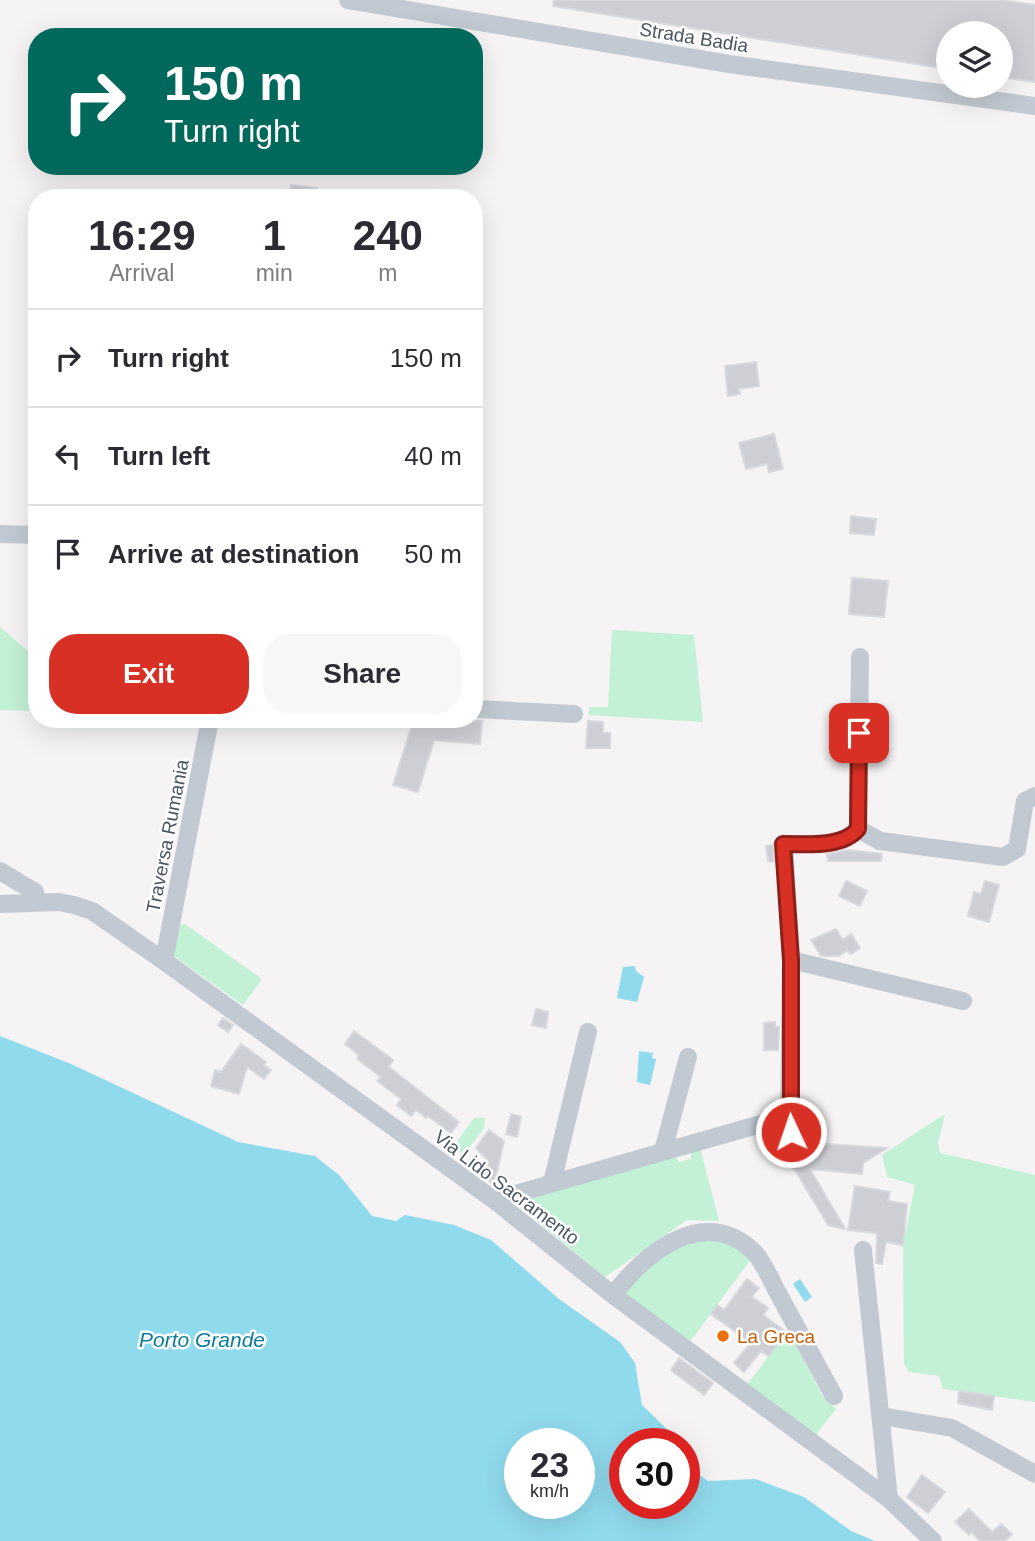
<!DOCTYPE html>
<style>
body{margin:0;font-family:Arial,sans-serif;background:#f7f7f7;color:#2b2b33;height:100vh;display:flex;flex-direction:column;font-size:26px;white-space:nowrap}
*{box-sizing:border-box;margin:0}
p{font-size:23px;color:#7c7c81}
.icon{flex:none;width:38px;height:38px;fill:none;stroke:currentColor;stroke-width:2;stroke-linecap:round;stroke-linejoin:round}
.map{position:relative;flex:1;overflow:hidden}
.details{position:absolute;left:28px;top:189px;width:455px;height:539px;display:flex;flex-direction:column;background:#fff;border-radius:28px;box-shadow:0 7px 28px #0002}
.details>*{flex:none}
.hud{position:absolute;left:28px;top:28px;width:455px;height:147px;border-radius:28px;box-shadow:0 7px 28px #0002;background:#00695c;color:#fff;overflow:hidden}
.tools{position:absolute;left:936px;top:21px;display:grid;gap:14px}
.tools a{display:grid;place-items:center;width:77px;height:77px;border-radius:50%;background:#fff;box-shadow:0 7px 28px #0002;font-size:35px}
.speed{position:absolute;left:504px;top:1428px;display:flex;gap:14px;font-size:35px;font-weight:700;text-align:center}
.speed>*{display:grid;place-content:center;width:91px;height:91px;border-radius:50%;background:#fff;box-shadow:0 7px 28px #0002;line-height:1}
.speed small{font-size:18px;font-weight:400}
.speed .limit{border:10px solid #d22;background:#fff;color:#111}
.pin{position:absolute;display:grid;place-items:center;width:60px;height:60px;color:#fff;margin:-30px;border-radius:14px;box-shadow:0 4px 10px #0006}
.me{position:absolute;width:77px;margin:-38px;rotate:357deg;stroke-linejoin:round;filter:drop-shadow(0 0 5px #0008)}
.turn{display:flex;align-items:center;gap:24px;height:147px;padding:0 21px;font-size:32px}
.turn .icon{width:91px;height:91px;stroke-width:2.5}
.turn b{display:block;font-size:49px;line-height:60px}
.eta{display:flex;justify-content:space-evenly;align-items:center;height:119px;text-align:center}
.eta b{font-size:42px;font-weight:600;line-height:49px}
.primary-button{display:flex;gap:14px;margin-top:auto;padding:14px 21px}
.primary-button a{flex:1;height:80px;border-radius:28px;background:#d93025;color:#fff;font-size:28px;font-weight:600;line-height:80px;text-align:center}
.primary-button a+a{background:#f7f7f7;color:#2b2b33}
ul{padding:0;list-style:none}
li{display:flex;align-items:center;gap:21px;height:98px;padding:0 21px;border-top:2px solid #e1e1e2}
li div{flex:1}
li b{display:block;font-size:26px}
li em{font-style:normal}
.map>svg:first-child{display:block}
</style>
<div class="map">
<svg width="1035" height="1541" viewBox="0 0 1035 1541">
<rect width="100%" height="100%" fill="#f5f3f3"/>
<path fill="#c3f1d5" d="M 0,627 L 37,659 L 37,711 L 0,710 Z
M 612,630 L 694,635 L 703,722 L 588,715 L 589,707 L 608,707 Z
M 185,924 L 262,979 L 243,1005 L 175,957 L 172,952 L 178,926 Z
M 945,1114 L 938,1143 L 940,1153 L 1035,1175 L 1035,1402 L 943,1389 L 939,1376 L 909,1372 L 904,1364 L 903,1245 L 915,1185 L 887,1177 L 882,1155 Z
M 474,1118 L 485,1118 L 484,1128 L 464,1155 L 454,1146 Z
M 700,1147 L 719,1221 L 687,1220 L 605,1277 L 515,1204 L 516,1199 L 673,1154 L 679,1162 L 691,1159 L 691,1149 Z
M 688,1238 L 723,1239 L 751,1259 L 690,1342 L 625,1295 L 631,1281 Z
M 788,1330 L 822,1395 L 836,1409 L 815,1436 L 747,1385 Z"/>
<path fill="#90daee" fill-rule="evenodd" d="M 635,966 L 636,971 L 644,977 L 637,1002 L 617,998 L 623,967 Z
M 0,1036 L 71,1064 L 238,1142 L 315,1156 L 340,1176 L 372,1216 L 396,1221 L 405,1215 L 454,1225 L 491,1240 L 559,1299 L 620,1342 L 635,1363 L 642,1405 L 670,1432 L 669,1441 C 658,1447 639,1444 625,1444 L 625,1503 L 684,1503 L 684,1464 L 708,1481 L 755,1479 L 804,1497 L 851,1531 L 875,1541 L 0,1541 ZM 520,1444 L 579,1444 L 579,1503 L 520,1503 Z
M 639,1051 L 653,1053 L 652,1058 L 656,1059 L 650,1085 L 637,1082 Z
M 800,1279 L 812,1297 L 805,1302 L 793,1284 Z"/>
<path fill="#cdcfd5" stroke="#d7d9de" stroke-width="2" d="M 554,0 L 1001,0 L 1035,5 L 1035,82 L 1001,77 L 1001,33 L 948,33 L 948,69 L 553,6 Z
M 291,185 L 317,188 L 315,198 L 290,198 Z
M 756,362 L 759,386 L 739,389 L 740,394 L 728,396 L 725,366 Z
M 774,434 L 783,469 L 769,472 L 767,464 L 746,469 L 739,443 Z
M 851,516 L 876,519 L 874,535 L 850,533 Z
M 852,578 L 888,581 L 884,617 L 849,614 Z
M 414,719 L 482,721 L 480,744 L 434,740 L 418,792 L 393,785 Z
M 588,721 L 603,722 L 603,733 L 610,733 L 610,748 L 586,748 Z
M 773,845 L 774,862 L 768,861 L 766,846 Z
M 847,850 L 882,854 L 881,861 L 828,861 L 827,854 Z
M 846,881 L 867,891 L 860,906 L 839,896 Z
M 985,881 L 999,885 L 989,922 L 968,916 L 974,892 L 981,894 Z
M 836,929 L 843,940 L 851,934 L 860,948 L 851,954 L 847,950 L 839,956 L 821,956 L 811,940 Z
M 536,1009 L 548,1012 L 546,1028 L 532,1025 Z
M 223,1018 L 233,1025 L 228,1032 L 218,1025 Z
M 775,1022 L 775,1027 L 779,1027 L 778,1050 L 764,1050 L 764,1023 Z
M 354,1031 L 393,1060 L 389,1067 L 459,1122 L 451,1133 L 428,1116 L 426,1118 L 416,1110 L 411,1116 L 397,1105 L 401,1099 L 377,1081 L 381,1077 L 357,1059 L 359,1055 L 345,1044 Z
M 241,1044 L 266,1062 L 264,1065 L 271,1070 L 264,1079 L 247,1067 L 239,1094 L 211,1086 L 215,1070 L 221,1072 Z
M 511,1114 L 521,1117 L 517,1137 L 506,1134 Z
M 489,1130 L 504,1141 L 494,1186 L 481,1172 L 486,1159 L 476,1148 Z
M 796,1142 L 887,1148 L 863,1163 L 862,1174 L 810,1169 L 845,1229 L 828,1225 L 789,1160 L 786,1143 Z
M 855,1186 L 890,1192 L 888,1201 L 907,1204 L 903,1245 L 886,1242 L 882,1264 L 876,1263 L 877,1233 L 848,1230 Z
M 747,1279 L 759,1288 L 752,1297 L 768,1308 L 763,1315 L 786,1332 L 769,1356 L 761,1351 L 744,1372 L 734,1363 L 751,1343 L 711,1314 L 717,1305 L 724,1310 Z
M 679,1358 L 713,1383 L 704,1395 L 671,1370 Z
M 959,1391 L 994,1396 L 992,1410 L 958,1403 Z
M 922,1475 L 945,1492 L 928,1513 L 907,1497 Z
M 969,1509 L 992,1532 L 1001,1524 L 1012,1534 L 1005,1541 L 980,1541 L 971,1532 L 969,1535 L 955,1522 Z"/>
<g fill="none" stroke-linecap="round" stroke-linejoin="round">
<path stroke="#c1cad2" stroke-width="18" d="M 348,0 L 729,64 L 1035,106
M 0,534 L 37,535
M 860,657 L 858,829 L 880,841 L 1003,857 L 1017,849 L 1025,801 L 1035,796
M 474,709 L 574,714
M 0,871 L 35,892 L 37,902
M 0,904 L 59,902 L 74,905 L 92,911 L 164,961 L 494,1200 L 613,1295 L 889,1499 L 933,1541
M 791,960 L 963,1001
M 164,961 L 210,719
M 663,1151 L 688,1057
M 552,1183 L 588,1032
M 494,1200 L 789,1116 L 791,960 L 784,844 C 808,843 842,848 858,829
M 863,1250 L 889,1499
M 613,1295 C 646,1252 705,1204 754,1252 C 764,1262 771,1281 778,1293 C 797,1328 815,1362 834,1396
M 882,1416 L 952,1428 L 1035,1474"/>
</g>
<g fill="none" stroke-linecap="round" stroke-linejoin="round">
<defs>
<path id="route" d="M 791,1132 L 791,960 L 783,844 C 807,844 842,848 858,829 L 859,733"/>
</defs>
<use href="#route" stroke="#8d1f18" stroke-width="18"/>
<use href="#route" stroke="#d93025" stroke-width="12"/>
</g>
<circle fill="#e8710a" stroke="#fff" stroke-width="2.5" cx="723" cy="1336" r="7"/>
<g text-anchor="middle" stroke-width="5" stroke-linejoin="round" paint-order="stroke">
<g font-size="19" fill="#4a5661" stroke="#fff">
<text transform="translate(694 37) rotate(9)" y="7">Strada Badia</text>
<text transform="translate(167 836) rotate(-79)" y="7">Traversa Rumania</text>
<text transform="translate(507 1187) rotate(37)" y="7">Via Lido Sacramento</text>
</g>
<g font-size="19" fill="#c56008" stroke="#fff" text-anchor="start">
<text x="737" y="1343">La Greca</text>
</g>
<g font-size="21" font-style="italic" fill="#0c7c9b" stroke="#fff">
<text x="202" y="1347">Porto Grande</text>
</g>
</g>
</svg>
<div class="tools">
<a><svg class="icon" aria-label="layers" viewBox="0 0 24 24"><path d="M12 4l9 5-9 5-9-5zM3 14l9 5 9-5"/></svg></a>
</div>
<div class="speed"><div>23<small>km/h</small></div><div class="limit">30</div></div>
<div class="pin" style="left:859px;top:733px;background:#d93025"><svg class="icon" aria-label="arrive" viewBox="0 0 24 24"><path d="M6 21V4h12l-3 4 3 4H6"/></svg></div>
<svg class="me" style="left:791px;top:1132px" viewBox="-20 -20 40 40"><circle r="17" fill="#d93025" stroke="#fff" stroke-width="3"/><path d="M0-11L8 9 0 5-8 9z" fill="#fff"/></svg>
<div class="hud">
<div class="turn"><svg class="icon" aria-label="right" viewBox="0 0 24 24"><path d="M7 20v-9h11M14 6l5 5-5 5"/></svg><div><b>150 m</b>Turn right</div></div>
</div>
<section class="details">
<div class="eta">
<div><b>16:29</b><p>Arrival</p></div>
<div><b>1</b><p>min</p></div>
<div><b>240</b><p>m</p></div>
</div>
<ul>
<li><svg class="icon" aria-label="right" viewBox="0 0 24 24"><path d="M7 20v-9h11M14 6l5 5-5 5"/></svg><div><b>Turn right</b></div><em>150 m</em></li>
<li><svg class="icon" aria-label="left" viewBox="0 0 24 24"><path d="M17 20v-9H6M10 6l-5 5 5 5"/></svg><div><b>Turn left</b></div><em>40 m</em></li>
<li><svg class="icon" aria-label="arrive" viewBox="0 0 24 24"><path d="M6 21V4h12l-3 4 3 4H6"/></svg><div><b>Arrive at destination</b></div><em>50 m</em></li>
</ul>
<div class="primary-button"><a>Exit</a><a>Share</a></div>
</section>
</div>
